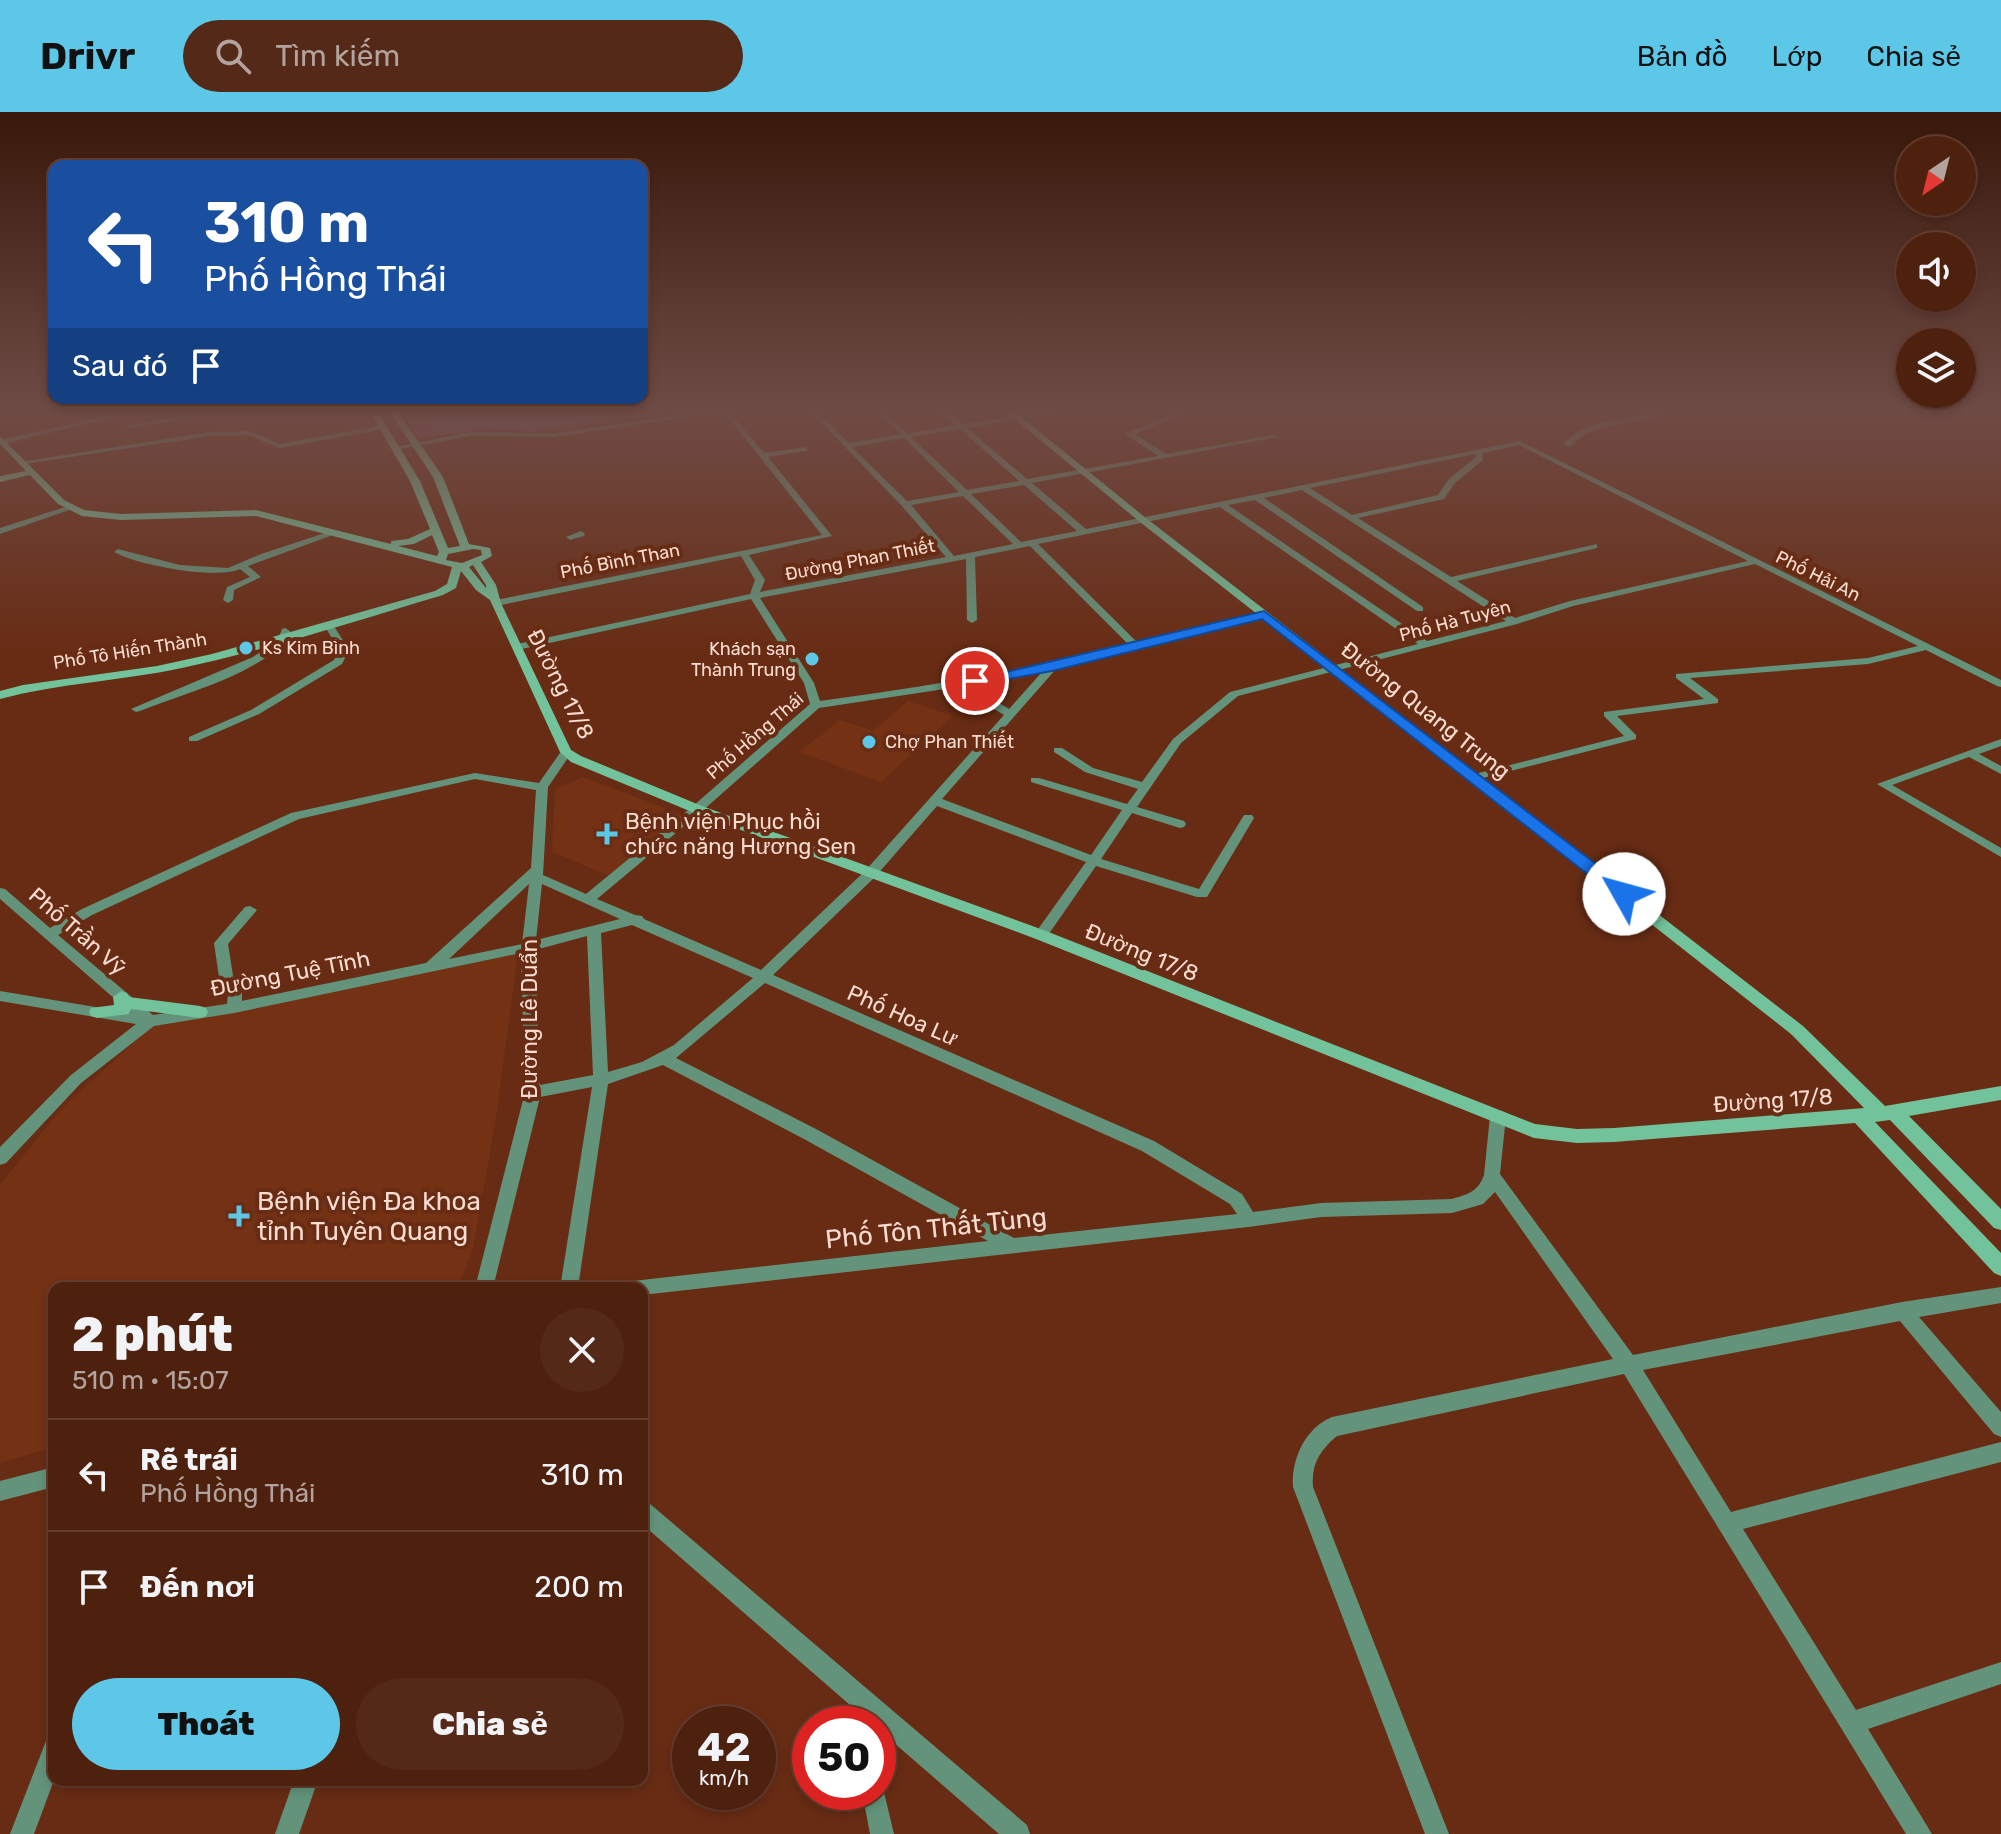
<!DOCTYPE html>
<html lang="vi">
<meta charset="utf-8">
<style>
body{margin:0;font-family:Rubik,sans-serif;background:#552918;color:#f1f3f6;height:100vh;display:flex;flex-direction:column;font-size:30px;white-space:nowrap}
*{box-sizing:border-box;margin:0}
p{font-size:26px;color:#b3a39e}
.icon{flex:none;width:44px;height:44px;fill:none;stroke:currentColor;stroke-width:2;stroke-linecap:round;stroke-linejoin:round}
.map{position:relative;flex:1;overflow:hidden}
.side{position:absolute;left:48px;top:1170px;width:600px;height:504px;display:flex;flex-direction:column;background:#4e210f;border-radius:16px;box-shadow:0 4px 12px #0003,0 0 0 2px #653e2f}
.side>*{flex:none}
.banner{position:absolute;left:48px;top:48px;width:600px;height:244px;border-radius:16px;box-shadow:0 4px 12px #0003,0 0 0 2px #653e2f;background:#1a4fa0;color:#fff;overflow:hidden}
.needle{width:52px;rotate:215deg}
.controls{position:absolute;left:1896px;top:24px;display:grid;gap:16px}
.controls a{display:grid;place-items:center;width:80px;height:80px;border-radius:50%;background:#4e210f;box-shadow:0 4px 12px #0003,0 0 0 2px #653e2f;font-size:40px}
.speed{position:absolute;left:672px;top:1594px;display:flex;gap:16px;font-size:40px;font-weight:700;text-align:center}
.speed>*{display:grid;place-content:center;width:104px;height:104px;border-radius:50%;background:#4e210f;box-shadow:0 4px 12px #0003,0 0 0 2px #653e2f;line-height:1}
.speed small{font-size:20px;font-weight:400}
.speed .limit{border:12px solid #d22;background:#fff;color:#111}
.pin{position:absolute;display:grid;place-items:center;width:68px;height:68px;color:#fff;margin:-34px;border:4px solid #fff;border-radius:50%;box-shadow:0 2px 8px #0007}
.me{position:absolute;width:88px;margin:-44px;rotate:308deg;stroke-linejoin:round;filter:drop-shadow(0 0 6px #0008)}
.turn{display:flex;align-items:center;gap:28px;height:168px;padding:0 24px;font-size:36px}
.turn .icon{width:104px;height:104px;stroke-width:2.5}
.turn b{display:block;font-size:56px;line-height:68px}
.then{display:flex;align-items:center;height:76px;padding:0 24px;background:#0003;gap:16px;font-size:30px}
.round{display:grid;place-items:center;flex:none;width:84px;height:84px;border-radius:42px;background:#552918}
.head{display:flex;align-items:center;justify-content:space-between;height:136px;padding:0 24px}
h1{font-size:48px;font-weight:800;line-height:60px}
.primary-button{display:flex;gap:16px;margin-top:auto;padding:16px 24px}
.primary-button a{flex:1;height:92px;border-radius:48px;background:#5dc7e8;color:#111;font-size:32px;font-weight:800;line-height:92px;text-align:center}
.primary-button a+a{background:#552918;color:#f1f3f6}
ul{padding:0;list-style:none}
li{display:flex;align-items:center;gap:24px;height:112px;padding:0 24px;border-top:2px solid #653e2f}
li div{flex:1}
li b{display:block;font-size:30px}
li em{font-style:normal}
header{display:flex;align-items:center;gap:48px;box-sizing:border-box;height:112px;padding:0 40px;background:#5dc7e8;color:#111}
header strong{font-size:38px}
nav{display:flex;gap:44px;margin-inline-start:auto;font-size:28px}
.search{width:560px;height:72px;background:#552918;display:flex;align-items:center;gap:20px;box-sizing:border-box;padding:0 28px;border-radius:44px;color:#b3a39e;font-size:30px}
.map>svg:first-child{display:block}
</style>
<header>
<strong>Drivr</strong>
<div class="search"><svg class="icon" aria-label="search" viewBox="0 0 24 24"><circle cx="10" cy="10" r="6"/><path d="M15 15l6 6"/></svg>Tìm kiếm</div>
<nav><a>Bản đồ</a><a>Lớp</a><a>Chia sẻ</a></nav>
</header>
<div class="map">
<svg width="2001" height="1722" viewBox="0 0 2001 1722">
<rect width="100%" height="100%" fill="#682c14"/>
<path fill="#743114" d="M 908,589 L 953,604 L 881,670 L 799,640 L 840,608 L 873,619 Z
M 583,665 L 683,703 L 610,764 L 552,740 L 555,677 Z
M 518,840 L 496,1006 L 473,1136 L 458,1176 L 54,1176 L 54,1335 L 0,1351 L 0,1073 L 60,998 L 166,901 Z"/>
<path fill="#7b4e6b" d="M 401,300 L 674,300 L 533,320 L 491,317 L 419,326 Z"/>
<path fill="#616399" d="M 427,300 L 651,300 L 527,318 L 477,315 L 439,319 Z"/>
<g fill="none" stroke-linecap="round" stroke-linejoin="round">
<path fill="#63947b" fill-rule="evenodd" d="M 125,300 L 137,300 L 3,332 L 0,331 L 0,328 Z
M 207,300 L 222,300 L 130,316 L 126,314 Z
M 704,300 L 721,300 L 555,325 L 470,324 L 395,338 L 391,336 L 470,320 L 555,321 Z
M 724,300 L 730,300 L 764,341 L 807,335 L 807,339 L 804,339 L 768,345 L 832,424 L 749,443 L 765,468 L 760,480 L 946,445 L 902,394 L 811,300 L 818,300 L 849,331 L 900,322 L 878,300 L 885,300 L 907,321 L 955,313 L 941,300 L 948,300 L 963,312 L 1040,300 L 1054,300 L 1051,302 L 967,316 L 1027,367 L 1158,344 L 1125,322 L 1178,300 L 1186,300 L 1135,322 L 1166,342 L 1274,323 L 1278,325 L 1032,371 L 1086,417 L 1520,329 L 2001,568 L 2001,575 L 1997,574 L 1926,538 L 1868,552 L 1690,566 L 1718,587 L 1718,591 L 1617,604 L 1636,623 L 1636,627 L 1475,668 L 1471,667 L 1471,663 L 1624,624 L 1604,604 L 1604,600 L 1704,587 L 1676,566 L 1676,562 L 1868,546 L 1918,534 L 1755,452 L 1573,494 L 1517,512 L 1238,584 L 1181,631 L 1137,695 L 1184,709 L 1186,712 L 1184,715 L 1180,716 L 1132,701 L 1101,747 L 1199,777 L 1244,703 L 1252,703 L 1254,706 L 1207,785 L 1197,785 L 1096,754 L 1046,826 L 1036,826 L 1034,823 L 1036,820 L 1086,750 L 937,694 L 875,765 L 773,863 L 1154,1029 L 1242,1082 L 1253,1100 L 1321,1091 L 1452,1087 C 1468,1082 1478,1080 1484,1063 L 1490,1004 L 1492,1000 L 1498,998 L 1504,1000 L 1506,1004 L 1500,1062 L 1633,1243 L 1902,1190 L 2001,1175 L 2001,1191 L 1919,1205 L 2001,1300 L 2001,1325 L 1994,1322 L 1900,1209 L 1643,1258 L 1731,1400 L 2001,1330 L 2001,1350 L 1743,1417 L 1856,1598 L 2001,1550 L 2001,1572 L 1868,1617 L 1932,1722 L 1906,1722 L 1624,1262 L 1337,1324 C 1320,1338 1311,1352 1313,1375 L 1449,1722 L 1425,1722 L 1293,1375 C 1291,1348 1305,1316 1332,1305 L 1613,1247 L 1495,1080 L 1483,1092 L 1452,1101 L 1321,1105 L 1248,1115 L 642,1183 L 642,1176 L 621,1176 L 624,1170 L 988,1129 L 804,1027 L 663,953 L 608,972 L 578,1176 L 560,1176 L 592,975 L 540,985 L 493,1176 L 475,1176 L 525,980 L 521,841 L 234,901 L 154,914 L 81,971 L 6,1051 L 0,1053 L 0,1035 L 71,963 L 136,912 L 0,889 L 0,879 L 131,901 L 0,787 L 0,776 L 5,777 L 50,816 L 82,797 L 291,701 L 475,661 L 539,671 L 562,638 L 566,637 L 572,640 L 548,675 L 543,763 L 586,782 L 693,694 L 810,592 L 804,571 L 751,487 L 517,538 L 512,535 L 517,532 L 750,482 L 755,468 L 741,444 L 496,494 L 491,491 L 496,488 L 822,423 ZM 960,317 L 1019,369 L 967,378 L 911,325 ZM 904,326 L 959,380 L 907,389 L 852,335 ZM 1519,333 L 1748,449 L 1570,489 L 1515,506 L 1457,469 L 1597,436 L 1597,432 L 1451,465 L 1358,406 L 1444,387 L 1455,371 L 1483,348 L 1483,341 ZM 1476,342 L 1476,345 L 1449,367 L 1438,383 L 1352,403 L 1310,376 ZM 1024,373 L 1077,419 L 1021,430 L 971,382 ZM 1302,378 L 1506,509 L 1427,529 L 1228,393 L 1255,388 L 1417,499 L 1423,499 L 1423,495 L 1264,386 ZM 963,384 L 1013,432 L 954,444 L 911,393 ZM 1220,395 L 1418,532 L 1230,580 L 1173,627 L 1142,670 L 1093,656 L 1062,636 L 1054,636 L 1054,640 L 1085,660 L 1138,677 L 1127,692 L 1039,666 L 1031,666 L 1031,670 L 1122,698 L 1091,743 L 942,687 L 1056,557 L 1267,505 L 1267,501 L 1264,500 L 1138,531 L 1038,432 ZM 1030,434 L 1129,533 C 1027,558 924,575 820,589 L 814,571 L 760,486 L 966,447 L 967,508 L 972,511 L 977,508 L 975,445 ZM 1042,560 L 1009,597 L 988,584 L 981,571 ZM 971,573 L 981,589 L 1004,603 L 865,759 L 761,858 L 644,807 L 642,804 L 635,803 L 597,787 L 701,700 L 819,596 ZM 475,667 L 536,678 L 531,756 L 426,851 L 242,889 L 242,879 L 234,870 L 228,832 L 257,798 L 250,794 L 245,795 L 214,831 L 220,872 L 228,881 L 227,892 L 153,903 L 58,823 L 92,803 L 299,707 ZM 529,772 L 522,832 L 449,847 ZM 542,772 L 620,807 L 536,828 ZM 632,813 L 753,866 L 674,933 L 642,950 L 608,960 L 601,821 ZM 587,824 L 593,963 L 540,973 L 535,838 ZM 765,871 L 1142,1039 L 1230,1092 L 1237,1102 L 1014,1126 L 816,1017 L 676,946 Z
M 1656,300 L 1666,300 C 1633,318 1598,304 1570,335 L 1563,333 C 1588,304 1623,310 1656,300 Z
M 382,313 L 386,315 L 385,317 L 279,336 L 249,323 L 210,324 L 24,352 L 20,350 L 210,320 L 250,319 L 280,332 Z
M 65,395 L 72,397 L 0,422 L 0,416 Z
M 334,418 L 341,420 L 248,454 L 261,465 L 234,478 L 233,488 L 228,491 L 223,488 L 227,475 L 250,465 L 240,457 C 215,468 137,453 114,440 L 118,437 L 180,453 L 228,456 L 261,442 Z
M 581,419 L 585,422 L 584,424 L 570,428 L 566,425 Z
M 329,510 L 332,511 L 349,538 L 342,552 L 259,602 L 197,629 L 189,629 L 189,625 L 251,598 L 334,548 L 339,538 L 324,513 Z
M 285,516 L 290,519 L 289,527 C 249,566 190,579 140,599 L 136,600 L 131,597 L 253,545 C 265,537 278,531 282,517 Z
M 2001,627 L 2001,634 L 1979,642 L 2001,654 L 2001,662 L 1969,645 L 1892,673 L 2001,736 L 2001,745 L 1877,672 Z
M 54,1355 L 54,1375 L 0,1389 L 0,1369 Z
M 642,1388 L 649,1391 L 1027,1713 L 1030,1722 L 999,1722 L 878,1617 L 878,1612 L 852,1612 L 850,1593 L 642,1412 Z
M 54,1625 L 54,1668 L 34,1722 L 10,1722 L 46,1629 Z
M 294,1668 L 318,1668 L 299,1722 L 275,1722 Z
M 878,1670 L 882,1672 L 894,1722 L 870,1722 L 862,1680 L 878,1680 Z"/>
<path fill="#72c29b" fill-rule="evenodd" d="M 370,300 L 378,300 L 420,369 L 448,436 L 460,434 L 433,365 L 390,300 L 398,300 L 443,365 L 469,432 L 490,436 L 492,444 L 481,450 L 496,473 L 501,491 L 571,638 L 581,644 L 702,694 L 1046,819 L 1535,1012 L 1577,1017 L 1614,1016 L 1864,996 L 1791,922 L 1140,410 L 1006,300 L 1015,300 L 1146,406 L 1803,914 L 1885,994 L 2001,974 L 2001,988 L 1909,1004 L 2001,1097 L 2001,1118 L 1994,1116 L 1890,1008 L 1875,1010 L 2001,1141 L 2001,1164 L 1994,1161 L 1855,1011 L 1614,1030 L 1577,1031 L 1534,1026 L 1036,827 L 692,700 L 571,650 L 560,640 L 490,488 L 476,478 L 461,459 L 456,476 L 443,483 C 356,509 270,537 182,556 C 121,569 60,571 0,587 L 0,579 L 23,573 L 157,554 L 212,542 L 435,479 L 447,472 L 452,455 L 256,404 L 121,408 L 82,404 L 58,392 L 30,363 L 0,370 L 0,364 L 26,359 L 0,332 L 0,324 L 64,388 L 84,398 L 121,402 L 256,398 L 391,432 L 391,429 L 408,427 L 430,417 L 410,369 ZM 432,423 L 439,440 L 437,444 L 398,434 L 414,432 ZM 473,437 L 481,438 L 482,443 L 462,451 L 446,448 L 448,442 ZM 473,453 L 486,473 L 486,476 L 469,455 Z
M 121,879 L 127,881 L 129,885 L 200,894 L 206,896 L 208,900 L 206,904 L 200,906 L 131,897 L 129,902 L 97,906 L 91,904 L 89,900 L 91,896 L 114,893 L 113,885 Z"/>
</g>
<linearGradient id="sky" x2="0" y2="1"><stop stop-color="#39180b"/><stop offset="0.55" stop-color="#6f4b45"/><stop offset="1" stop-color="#6f4b45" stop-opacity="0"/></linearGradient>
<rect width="2001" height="541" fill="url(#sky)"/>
<path fill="#1a73e8" stroke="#114b97" stroke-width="2" d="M 1264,499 L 1630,778 L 1632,782 L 1630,786 L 1618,786 L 1262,507 L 1052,559 L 975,573 L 968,569 Z"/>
<g fill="#5dc7e8" stroke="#682c14" stroke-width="3">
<circle cx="246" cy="536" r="8"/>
<circle cx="812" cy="547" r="8"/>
<circle cx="869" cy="630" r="8"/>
<path d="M603 710h8v8h8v8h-8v8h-8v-8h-8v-8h8z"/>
<path d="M235 1092h8v8h8v8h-8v8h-8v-8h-8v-8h8z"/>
</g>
<g text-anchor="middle" stroke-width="8" stroke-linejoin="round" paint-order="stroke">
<g font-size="18" fill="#fbdcd1" stroke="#682c14">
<text transform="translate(860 448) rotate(-11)" y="6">Đường Phan Thiết</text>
<text transform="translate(620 449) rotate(-11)" y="6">Phố Bình Than</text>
<text transform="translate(1818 464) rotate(26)" y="6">Phố Hải An</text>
<text transform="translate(1455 509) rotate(-15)" y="6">Phố Hà Tuyên</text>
<text transform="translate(130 539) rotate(-9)" y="6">Phố Tô Hiến Thành</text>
<text transform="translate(755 624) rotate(-41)" y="6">Phố Hồng Thái</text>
</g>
<g font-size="18" fill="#fbdcd1" stroke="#682c14" text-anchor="start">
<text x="262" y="542">Ks Kim Bình</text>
<text x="796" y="543" text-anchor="end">Khách sạn<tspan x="796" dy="21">Thành Trung</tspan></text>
<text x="885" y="636">Chợ Phan Thiết</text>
</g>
<g font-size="22" fill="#fbdcd1" stroke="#682c14">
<text transform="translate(561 572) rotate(63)" y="8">Đường 17/8</text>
<text transform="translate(1426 598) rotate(38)" y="8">Đường Quang Trung</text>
<text transform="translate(78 819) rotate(41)" y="8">Phố Trần Vỹ</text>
<text transform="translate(1142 840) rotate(22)" y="8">Đường 17/8</text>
<text transform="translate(290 861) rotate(-11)" y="8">Đường Tuệ Tĩnh</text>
<text transform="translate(903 903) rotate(24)" y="8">Phố Hoa Lư</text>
<text transform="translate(529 907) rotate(-90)" y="8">Đường Lê Duẩn</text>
<text transform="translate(1773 988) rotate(-4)" y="8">Đường 17/8</text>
</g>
<g font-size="22" fill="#fbdcd1" stroke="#682c14" text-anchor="start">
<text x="625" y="717">Bệnh viện Phục hồi<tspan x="625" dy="25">chức năng Hương Sen</tspan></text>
</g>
<g font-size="26" fill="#fbdcd1" stroke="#682c14" text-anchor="start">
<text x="257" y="1098">Bệnh viện Đa khoa<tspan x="257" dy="30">tỉnh Tuyên Quang</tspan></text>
</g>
<g font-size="26" fill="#fbdcd1" stroke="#682c14">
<text transform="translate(936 1116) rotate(-6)" y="9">Phố Tôn Thất Tùng</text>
</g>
</g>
</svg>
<div class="controls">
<a><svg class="needle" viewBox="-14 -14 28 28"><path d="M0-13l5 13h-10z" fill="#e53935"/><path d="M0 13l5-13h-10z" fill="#b3a39e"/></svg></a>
<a><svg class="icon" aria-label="sound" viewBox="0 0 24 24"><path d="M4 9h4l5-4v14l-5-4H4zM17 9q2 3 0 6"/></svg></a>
<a><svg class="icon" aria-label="layers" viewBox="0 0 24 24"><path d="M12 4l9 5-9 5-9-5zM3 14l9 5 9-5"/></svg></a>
</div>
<div class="speed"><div>42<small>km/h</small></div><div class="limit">50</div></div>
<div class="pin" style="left:975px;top:569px;background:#d93025"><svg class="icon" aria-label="arrive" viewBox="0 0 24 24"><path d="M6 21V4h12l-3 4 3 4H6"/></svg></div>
<svg class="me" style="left:1624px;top:782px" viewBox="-20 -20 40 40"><circle r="19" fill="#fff"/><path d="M0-13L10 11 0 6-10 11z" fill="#1a73e8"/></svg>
<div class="banner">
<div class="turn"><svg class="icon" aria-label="left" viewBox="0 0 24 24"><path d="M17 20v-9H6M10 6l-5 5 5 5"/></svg><div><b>310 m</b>Phố Hồng Thái</div></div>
<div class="then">Sau đó<svg class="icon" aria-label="arrive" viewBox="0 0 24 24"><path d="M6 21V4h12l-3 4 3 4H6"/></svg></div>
</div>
<section class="side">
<div class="head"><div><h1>2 phút</h1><p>510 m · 15:07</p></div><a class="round"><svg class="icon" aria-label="close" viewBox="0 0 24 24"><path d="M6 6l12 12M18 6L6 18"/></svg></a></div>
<ul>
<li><svg class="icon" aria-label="left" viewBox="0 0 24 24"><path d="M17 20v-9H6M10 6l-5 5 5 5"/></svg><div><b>Rẽ trái</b><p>Phố Hồng Thái</p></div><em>310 m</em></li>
<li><svg class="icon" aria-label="arrive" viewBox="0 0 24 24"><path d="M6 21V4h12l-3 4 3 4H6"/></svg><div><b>Đến nơi</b></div><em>200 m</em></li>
</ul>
<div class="primary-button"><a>Thoát</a><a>Chia sẻ</a></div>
</section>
</div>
